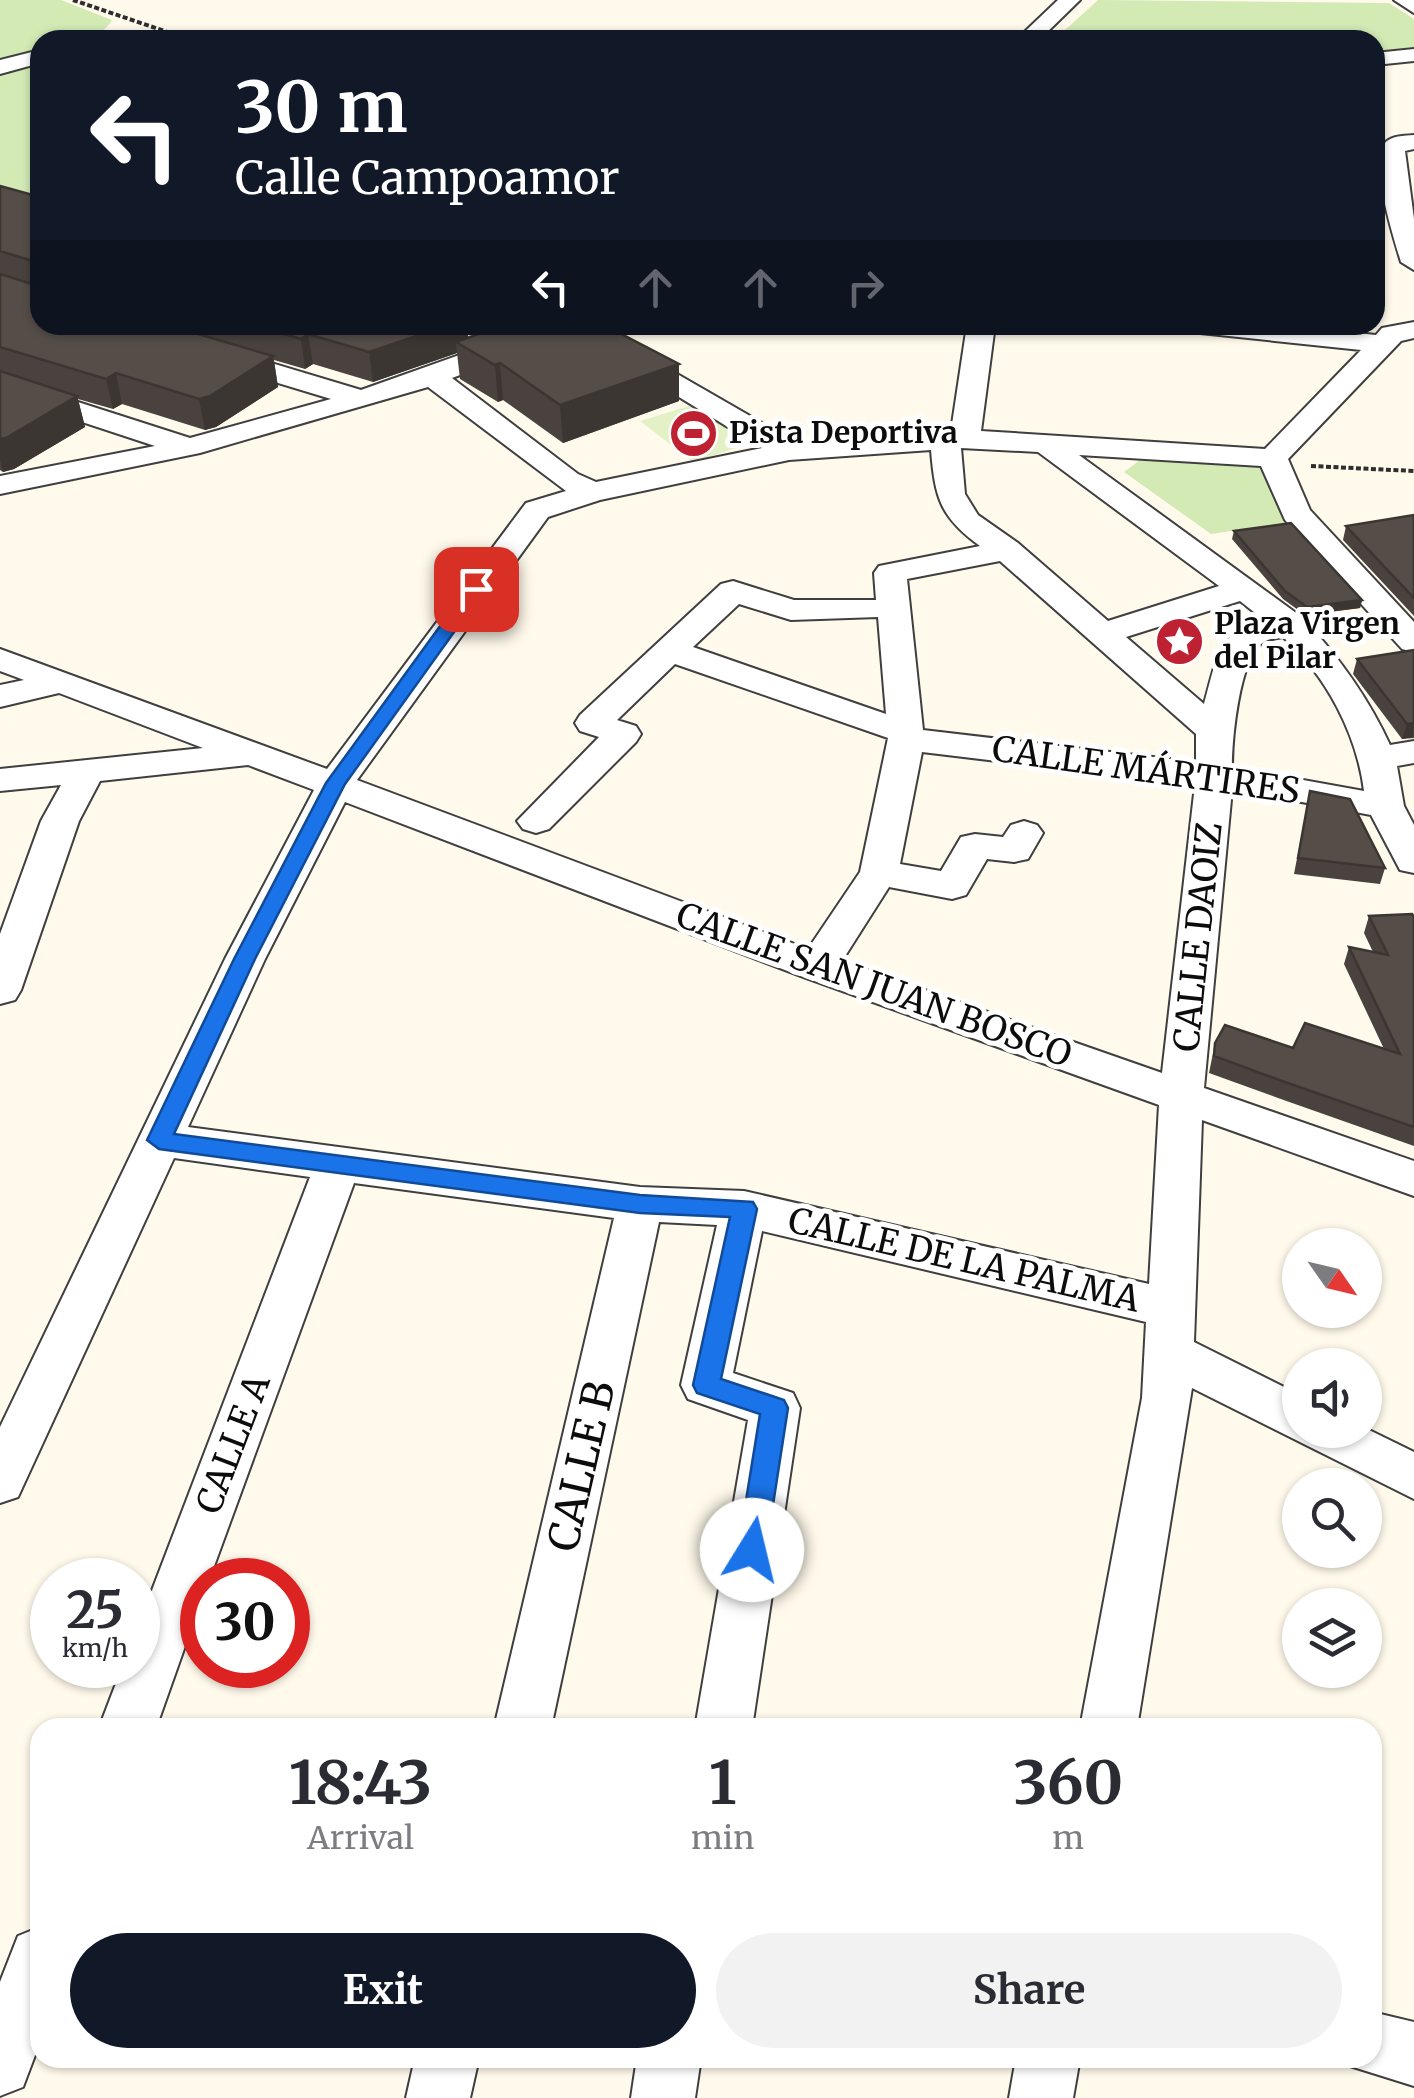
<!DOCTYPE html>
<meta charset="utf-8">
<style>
body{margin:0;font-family:Merriweather,serif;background:#f2f2f3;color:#2b2b33;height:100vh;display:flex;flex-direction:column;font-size:38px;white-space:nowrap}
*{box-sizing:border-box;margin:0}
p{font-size:32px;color:#7c7c81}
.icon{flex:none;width:55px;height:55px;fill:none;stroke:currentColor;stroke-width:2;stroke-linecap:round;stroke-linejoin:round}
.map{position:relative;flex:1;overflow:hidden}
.side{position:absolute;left:30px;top:1718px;width:1352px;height:350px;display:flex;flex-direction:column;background:#fff;border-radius:30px;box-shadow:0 2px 8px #0004}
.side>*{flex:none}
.top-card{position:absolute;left:30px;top:30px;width:1355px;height:305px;border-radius:30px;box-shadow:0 2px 8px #0004;background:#111827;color:#fff;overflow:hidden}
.needle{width:65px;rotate:124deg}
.tools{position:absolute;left:1282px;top:1228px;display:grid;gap:20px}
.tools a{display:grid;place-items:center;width:100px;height:100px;border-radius:50%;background:#fff;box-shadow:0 2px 8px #0004;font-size:50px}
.speed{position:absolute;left:30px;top:1558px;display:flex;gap:20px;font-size:50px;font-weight:700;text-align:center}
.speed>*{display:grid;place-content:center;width:130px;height:130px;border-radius:50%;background:#fff;box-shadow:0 2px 8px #0004;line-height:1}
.speed small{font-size:25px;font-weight:400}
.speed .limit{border:15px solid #d22;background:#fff;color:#111}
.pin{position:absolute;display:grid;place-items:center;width:85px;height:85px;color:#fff;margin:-42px;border-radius:20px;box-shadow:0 5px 15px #0006}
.me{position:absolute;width:110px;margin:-55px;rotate:9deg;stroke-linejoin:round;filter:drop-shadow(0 0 8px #0008)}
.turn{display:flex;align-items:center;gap:35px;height:210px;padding:0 40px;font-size:45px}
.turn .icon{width:130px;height:130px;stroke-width:2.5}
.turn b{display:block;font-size:70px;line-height:85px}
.lanes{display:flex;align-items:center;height:95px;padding:0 40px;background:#0003;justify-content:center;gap:50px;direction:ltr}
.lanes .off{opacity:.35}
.eta{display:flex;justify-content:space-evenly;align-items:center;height:170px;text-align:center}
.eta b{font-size:60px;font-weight:700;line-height:70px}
.cta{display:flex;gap:20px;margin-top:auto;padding:20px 40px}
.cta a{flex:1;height:115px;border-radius:60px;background:#111827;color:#fff;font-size:40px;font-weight:700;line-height:115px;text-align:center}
.cta a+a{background:#f2f2f3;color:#2b2b33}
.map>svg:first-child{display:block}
</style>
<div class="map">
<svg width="1414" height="2098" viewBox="0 0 1414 2098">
<rect width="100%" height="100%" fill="#fffaeb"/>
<path fill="#d3eab5" d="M 0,0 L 61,0 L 112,20 C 97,45 65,40 40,40 L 40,49 L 0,60 Z
M 1098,0 L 1389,3 L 1414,19 L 1414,47 L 1375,52 L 1375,40 L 1054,40 Z
M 40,65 L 40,201 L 0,190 L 0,76 Z
M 1140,460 L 1263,465 L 1284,523 L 1211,534 L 1124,472 Z"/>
<path fill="#e4f1c7" d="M 695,404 L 748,444 L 693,462 L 640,421 Z"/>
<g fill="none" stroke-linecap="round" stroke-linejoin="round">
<defs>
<path id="minor" d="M 1058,0 L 1080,0 L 1039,40 L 1016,40 Z
M 1394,0 L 1414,0 L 1414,13 Z
M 1414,49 L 1414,61 L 1375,65 L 1375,53 Z
M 40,50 L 40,63 L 0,74 L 0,60 Z
M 1414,135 L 1414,149 L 1405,151 L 1414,219 L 1414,270 L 1401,262 C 1394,239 1370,164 1384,144 C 1391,135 1404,136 1414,135 Z
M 1414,322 L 1414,338 L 1401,341 L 1288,459 L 1310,510 L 1414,622 L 1414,652 L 1402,649 L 1285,520 L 1261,466 L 1079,455 L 1303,618 C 1338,656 1368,697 1390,745 L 1414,741 L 1414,763 L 1397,766 L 1404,806 L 1414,825 L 1414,873 L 1400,870 L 1371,815 L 1232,789 L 1204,1088 L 1414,1161 L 1414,1196 L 1202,1120 L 1194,1342 L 1300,1395 L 1300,1430 L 1365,1428 L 1414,1452 L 1414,1499 L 1192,1388 L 1137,1728 L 1080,1728 L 1142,1398 L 1146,1322 L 762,1231 L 733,1373 L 793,1393 L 800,1408 L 752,1728 L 695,1728 L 748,1420 L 688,1399 L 681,1385 L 717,1225 L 659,1222 L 551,1728 L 494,1728 L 614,1218 L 354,1183 L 209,1580 L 202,1580 L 202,1598 L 156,1728 L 99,1728 L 123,1665 L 138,1665 L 138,1627 L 310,1177 L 174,1158 L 18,1497 L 0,1503 L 0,1427 L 225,959 L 314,790 L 248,765 L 100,781 L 79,821 L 21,990 L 15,1000 L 0,1004 L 0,934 L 41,821 L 61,785 L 0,791 L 0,769 L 203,748 L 59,693 L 0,707 L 0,685 L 24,680 L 0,671 L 0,649 L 327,769 L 526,503 L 566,491 L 428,387 L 200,453 L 0,494 L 0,476 L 155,446 L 0,395 L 0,377 L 190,438 L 331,399 L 106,331 L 102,325 L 145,325 L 361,390 L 544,325 L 583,325 L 579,331 L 452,378 L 578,474 L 596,482 L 762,448 L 622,362 L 618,356 L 632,348 L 795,442 L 951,431 L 967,325 L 995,325 L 981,431 L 1265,449 L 1361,350 L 1200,333 L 1186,325 L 1278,325 L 1376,335 L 1382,328 ZM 961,448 L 1038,452 L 1219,586 L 1108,621 L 1018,543 L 978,515 L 965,494 ZM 931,450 C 935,498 940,517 980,546 L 879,566 L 874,573 L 876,600 L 794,600 L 733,581 L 721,584 L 580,715 L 575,723 L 580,731 L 599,737 L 517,821 L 523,829 L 536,833 L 549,829 L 636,742 L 641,734 L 636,726 L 617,720 L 675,664 L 888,738 L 860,872 L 808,949 L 357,780 L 548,517 L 600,500 L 789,460 ZM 1000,561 L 1196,734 L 1196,762 L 923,730 L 907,579 ZM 1240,601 L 1264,620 C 1217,630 1216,663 1204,704 L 1126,637 ZM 739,604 L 791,620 L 878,617 L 886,714 L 693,647 ZM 1283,637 C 1326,675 1357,734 1364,791 L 1232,767 C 1232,739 1239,662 1261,644 C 1267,639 1275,638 1283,637 ZM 922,752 L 1195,785 L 1162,1073 L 842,961 L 889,887 L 952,899 L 966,895 L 987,859 L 1014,862 L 1028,859 L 1043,833 L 1037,825 L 1024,821 L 1011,825 L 1003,837 L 975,834 L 961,837 L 941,871 L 900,864 ZM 345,802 L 803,977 L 1159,1105 L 1149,1284 L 744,1191 L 640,1187 L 188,1127 L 265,959 Z
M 40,1927 L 40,2042 L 23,2087 L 0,2096 L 0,1982 L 18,1936 Z
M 1372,2012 L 1414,2022 L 1414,2086 L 1350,2066 L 1346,2058 L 1372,2058 Z
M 415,2058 L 479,2058 L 470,2098 L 406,2098 Z
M 637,2058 L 701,2058 L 695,2098 L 631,2098 Z
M 1016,2058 L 1080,2058 L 1073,2098 L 1009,2098 Z"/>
</defs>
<use href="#minor" stroke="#3f3f3f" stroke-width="4"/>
<path stroke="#2e2e2e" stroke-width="4" stroke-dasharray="5 2.5" stroke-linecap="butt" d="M 73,0 L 191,40
M 1311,466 L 1414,471"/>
<use href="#minor" fill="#fff" fill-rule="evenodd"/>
</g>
<path fill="#49423e" d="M 0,186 L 40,197 L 40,325 L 467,325 L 468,338 L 679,364 L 679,401 L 563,443 L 503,400 L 498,402 L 460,379 L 457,353 L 373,382 L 313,364 L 305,369 L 274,360 L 278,387 L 216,427 L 205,430 L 122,404 L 113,409 L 78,399 L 85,427 L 14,469 L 3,472 L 0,470 Z
M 1414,515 L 1414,616 L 1343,540 L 1346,526 Z
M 1234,531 L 1362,600 L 1360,608 L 1305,615 L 1283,599 L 1232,539 Z
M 1414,650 L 1414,738 L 1402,739 L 1353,674 L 1357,659 Z
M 1310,791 L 1385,868 L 1380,884 L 1294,874 Z
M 1369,916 L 1414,917 L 1414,1146 L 1278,1098 L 1209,1073 L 1215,1043 L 1293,1048 L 1384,1049 L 1344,964 L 1349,947 L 1373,952 L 1364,933 Z"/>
<path fill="#3c3632" d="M 449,325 L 467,325 L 469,349 L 456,342 L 457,353 L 373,382 L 369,352 Z
M 308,334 L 313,364 L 305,369 L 301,339 Z
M 273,356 L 278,387 L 216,427 L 205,430 L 199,399 Z
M 500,363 L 503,400 L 498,402 L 495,365 Z
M 679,364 L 679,401 L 563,443 L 560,405 Z
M 116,373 L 122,404 L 113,409 L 106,379 Z
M 77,396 L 85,427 L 14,469 L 3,472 L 0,460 L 0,439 Z
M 1362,600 L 1360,608 L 1305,615 L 1307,607 Z
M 1414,723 L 1413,737 L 1402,739 L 1407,724 Z"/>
<path fill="#554d48" stroke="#3c3632" stroke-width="2.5" d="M 0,186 L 40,197 L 40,325 L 167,325 L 273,356 L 210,396 L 199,399 L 116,373 L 106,379 L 0,347 L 0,274 L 32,284 L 37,280 L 36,262 L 0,251 Z
M 253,325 L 449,325 L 369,352 L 308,334 L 301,339 Z
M 503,325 L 604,325 L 679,364 L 560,405 L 500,363 L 495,365 L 456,342 Z
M 0,371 L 77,396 L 6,438 L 0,439 Z
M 1414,515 L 1414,598 L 1346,526 Z
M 1291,523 L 1362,600 L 1307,607 L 1285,591 L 1234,531 Z
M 1414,650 L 1414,723 L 1407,724 L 1357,659 Z
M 1310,791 L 1350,799 L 1385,868 L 1298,858 Z
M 1412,914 L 1414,917 L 1414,1127 L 1282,1081 L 1214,1056 L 1215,1043 L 1225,1025 L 1293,1048 L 1305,1023 L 1400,1054 L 1349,947 L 1388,955 L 1369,916 Z"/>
<path fill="#1a73e8" stroke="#114b97" stroke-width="2.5" d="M 476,584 L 485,589 L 345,784 L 255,959 L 174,1134 L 640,1195 L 753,1202 L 757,1209 L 721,1379 L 784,1400 L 788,1408 L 766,1550 L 762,1559 L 752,1563 L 742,1559 L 738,1550 L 760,1414 L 697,1393 L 693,1385 L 730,1217 L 640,1213 L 159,1149 L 147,1140 L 234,959 L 326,783 L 470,585 Z"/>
<defs>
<symbol id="stadium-disc" viewBox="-11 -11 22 22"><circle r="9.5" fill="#be2232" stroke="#fff"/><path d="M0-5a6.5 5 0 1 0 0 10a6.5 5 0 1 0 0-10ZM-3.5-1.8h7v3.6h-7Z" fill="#fff"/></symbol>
<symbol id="sight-disc" viewBox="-11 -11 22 22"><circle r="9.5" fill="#be2232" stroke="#fff"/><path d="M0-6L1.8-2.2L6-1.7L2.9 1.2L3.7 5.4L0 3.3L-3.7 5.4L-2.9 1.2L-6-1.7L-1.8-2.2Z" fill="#fff"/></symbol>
</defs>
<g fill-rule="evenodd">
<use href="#stadium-disc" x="666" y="406" width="55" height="55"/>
<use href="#sight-disc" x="1152" y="614" width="55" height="55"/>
</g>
<g text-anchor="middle" stroke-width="10" stroke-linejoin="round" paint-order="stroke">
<g font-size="30" font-weight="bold" fill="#0c0c0c" stroke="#fff" text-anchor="start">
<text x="729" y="443">Pista Deportiva</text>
<text x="1214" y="634">Plaza Virgen<tspan x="1214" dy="34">del Pilar</tspan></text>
</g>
<g font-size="35" fill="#0c0c0c" stroke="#fff">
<text transform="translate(1146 770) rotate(8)" y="12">CALLE MÁRTIRES</text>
<text transform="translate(1198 937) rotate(-84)" y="12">CALLE DAOIZ</text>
<text transform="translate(874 985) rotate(20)" y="12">CALLE SAN JUAN BOSCO</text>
<text transform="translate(964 1260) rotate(13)" y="12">CALLE DE LA PALMA</text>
<text transform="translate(233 1444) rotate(-69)" y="12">CALLE A</text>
</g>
<g font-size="42" fill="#0c0c0c" stroke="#fff">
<text transform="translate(581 1466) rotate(-77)" y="15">CALLE B</text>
</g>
</g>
</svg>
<div class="tools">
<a><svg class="needle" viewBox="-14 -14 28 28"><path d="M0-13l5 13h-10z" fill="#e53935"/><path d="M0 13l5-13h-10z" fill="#7c7c81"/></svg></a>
<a><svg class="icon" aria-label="sound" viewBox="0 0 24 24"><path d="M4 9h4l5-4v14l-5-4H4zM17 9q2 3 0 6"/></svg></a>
<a><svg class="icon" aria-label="search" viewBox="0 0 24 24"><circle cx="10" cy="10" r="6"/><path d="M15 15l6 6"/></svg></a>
<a><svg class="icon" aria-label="layers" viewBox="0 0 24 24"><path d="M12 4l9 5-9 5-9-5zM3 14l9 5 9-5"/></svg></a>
</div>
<div class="speed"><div>25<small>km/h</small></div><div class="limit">30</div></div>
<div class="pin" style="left:476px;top:589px;background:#d93025"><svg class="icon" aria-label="arrive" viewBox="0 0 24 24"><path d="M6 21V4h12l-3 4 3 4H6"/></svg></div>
<svg class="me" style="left:752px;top:1550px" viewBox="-20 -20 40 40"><circle r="19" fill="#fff"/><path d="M0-13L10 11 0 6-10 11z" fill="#1a73e8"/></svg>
<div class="top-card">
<div class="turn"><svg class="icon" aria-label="left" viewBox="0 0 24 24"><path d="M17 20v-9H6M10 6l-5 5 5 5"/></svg><div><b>30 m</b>Calle Campoamor</div></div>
<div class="lanes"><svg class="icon" aria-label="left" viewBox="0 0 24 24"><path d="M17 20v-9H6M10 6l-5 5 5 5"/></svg><svg class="icon off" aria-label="ahead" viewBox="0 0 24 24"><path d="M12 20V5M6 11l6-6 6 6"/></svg><svg class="icon off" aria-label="ahead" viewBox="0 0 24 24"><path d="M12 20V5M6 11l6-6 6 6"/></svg><svg class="icon off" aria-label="right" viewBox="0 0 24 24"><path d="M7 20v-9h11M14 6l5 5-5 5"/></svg></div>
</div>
<section class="side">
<div class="eta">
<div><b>18:43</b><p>Arrival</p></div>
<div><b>1</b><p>min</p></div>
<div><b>360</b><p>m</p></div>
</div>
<div class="cta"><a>Exit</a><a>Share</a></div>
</section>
</div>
